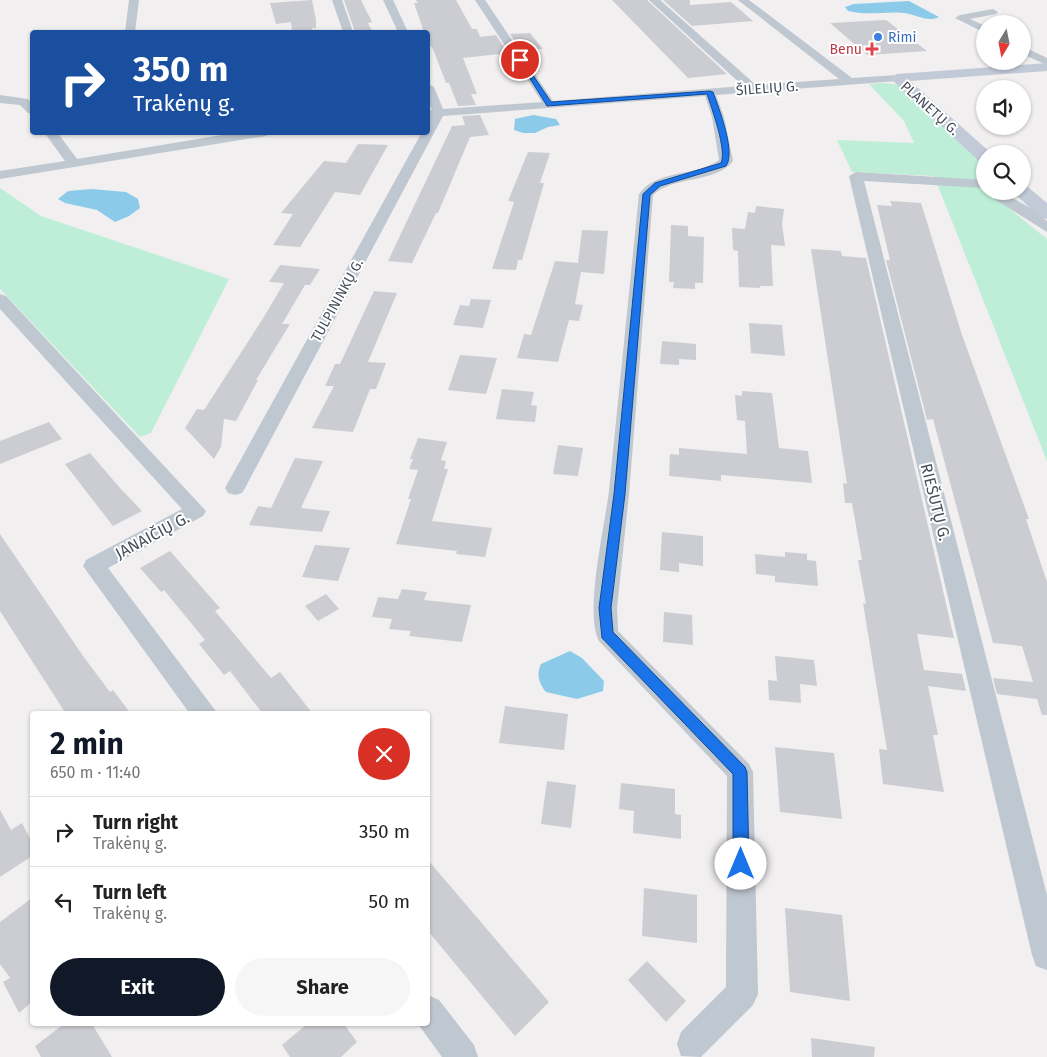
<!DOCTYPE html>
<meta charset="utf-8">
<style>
body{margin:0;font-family:"Fira Sans",sans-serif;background:#f6f6f6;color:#222;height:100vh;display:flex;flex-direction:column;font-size:19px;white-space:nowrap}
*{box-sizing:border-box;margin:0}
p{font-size:16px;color:#767676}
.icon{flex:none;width:28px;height:28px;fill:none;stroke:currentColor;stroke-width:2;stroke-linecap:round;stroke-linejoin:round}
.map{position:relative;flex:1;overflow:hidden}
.panel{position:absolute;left:30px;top:711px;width:400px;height:315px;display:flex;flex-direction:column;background:#fff;border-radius:5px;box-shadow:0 1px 4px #0004}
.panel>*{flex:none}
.banner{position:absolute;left:30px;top:30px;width:400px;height:105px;border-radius:5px;box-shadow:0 1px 4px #0004;background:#1a4fa0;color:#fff;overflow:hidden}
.needle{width:32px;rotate:190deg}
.tools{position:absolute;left:976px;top:15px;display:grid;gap:10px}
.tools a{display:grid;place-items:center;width:55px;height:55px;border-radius:50%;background:#fff;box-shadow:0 1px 4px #0004;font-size:25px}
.pin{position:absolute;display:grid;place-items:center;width:42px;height:42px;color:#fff;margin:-21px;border:2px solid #fff;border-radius:50%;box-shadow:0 1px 5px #0007}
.me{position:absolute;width:55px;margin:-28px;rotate:0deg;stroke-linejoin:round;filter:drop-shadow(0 0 4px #0008)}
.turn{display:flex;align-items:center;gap:18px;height:105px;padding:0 20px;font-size:22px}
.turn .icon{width:65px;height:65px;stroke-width:2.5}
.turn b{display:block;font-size:35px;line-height:42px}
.round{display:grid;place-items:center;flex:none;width:52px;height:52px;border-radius:26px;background:#f6f6f6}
.summary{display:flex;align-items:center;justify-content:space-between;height:85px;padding:0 20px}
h1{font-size:30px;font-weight:700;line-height:38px;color:#111827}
.action{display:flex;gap:10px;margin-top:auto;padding:10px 20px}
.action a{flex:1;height:58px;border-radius:30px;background:#111827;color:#fff;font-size:20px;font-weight:700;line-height:58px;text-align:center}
.action a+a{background:#f6f6f6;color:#222}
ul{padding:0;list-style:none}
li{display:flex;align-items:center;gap:15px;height:70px;padding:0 20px;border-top:1px solid #e0e0e0}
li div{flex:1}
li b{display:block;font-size:19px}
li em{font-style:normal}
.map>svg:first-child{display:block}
</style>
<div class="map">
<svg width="1047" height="1057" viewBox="0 0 1047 1057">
<rect width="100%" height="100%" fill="#f1efef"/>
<path fill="#beeed7" d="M 884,83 L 899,85 L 985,162 L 985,191 L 988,191 L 1047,239 L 1047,461 L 934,176 L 852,172 L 837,140 L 914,143 L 904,121 L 869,84 Z
M 0,188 L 41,216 L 229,279 L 151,433 L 140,437 L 0,289 Z"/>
<path fill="#8ccaea" d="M 909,1 L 939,17 C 928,23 915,14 904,13 C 885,11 867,16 848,11 L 845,7 L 854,4 Z
M 533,115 L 556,119 L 560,125 L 548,127 L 535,133 L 523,133 L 514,130 L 515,119 Z
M 92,189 L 126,192 L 138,199 L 140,208 L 129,216 L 115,222 L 97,210 L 65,203 L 58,199 L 68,191 Z
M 570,651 L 582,658 L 604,681 L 603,691 L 577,699 L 546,692 C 539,683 536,675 541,664 Z"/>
<path fill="#cccdd3" d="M 312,0 L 316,20 L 316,28 L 312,28 L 313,32 L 292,32 L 291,22 L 276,24 L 270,3 Z
M 344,0 L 361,0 L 372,22 L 368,23 L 372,31 L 355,32 Z
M 416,0 L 456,0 L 472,29 L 477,29 L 480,37 L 496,35 L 508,53 L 463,58 L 477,94 L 471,94 L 476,105 L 458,106 L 449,83 L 446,83 L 433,49 L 428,43 L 428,32 L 424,32 L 414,3 L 418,3 Z
M 612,0 L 647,0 L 727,74 L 688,78 Z
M 663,0 L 690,0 L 690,5 L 731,2 L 753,21 L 692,26 Z
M 886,20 L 927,51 L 867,55 L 830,23 Z
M 530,33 L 543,49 L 522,51 L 510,34 Z
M 480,115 L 489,135 L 470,137 L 438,213 L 436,213 L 412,263 L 388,261 L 452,126 L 465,125 L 462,116 Z
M 358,144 L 388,145 L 360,195 L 335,192 L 300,247 L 273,245 L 293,214 L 281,213 L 324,161 L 346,163 Z
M 528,152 L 550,153 L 540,183 L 544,183 L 522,260 L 518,260 L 516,270 L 492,269 L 514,202 L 508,201 Z
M 890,201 L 921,203 L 962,335 L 1029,519 L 1026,519 L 1047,582 L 1047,715 L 1042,715 L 1037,699 L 997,694 L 993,678 L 1033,682 L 1022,646 L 993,643 L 933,419 L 927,420 L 886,260 L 890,260 L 877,205 L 892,206 Z
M 756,206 L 784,209 L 782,224 L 785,246 L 771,245 L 773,286 L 760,286 L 760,288 L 739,287 L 738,251 L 733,250 L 732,228 L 745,229 L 748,212 L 755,213 Z
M 671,225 L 688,226 L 688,236 L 704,237 L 703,283 L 695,283 L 695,289 L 673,288 L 674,282 L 669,282 Z
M 582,230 L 608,231 L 604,274 L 581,272 L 575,304 L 583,305 L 579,321 L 569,320 L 558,362 L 517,358 L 524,334 L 531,335 L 555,261 L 578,263 Z
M 811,249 L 841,251 L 842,256 L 866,258 L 954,638 L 917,634 L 924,670 L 962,674 L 966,691 L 928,686 L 938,735 L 933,735 L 944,792 L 883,784 L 879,749 L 887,750 L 863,603 L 866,604 L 858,560 L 862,560 L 852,503 L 845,503 L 843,483 L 847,484 Z
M 280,265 L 320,269 L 310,285 L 305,285 L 282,324 L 290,324 L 256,380 L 258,380 L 236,421 L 224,419 L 221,447 L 214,459 L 185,428 L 197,409 L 204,410 L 262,320 L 284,283 L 269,282 Z
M 374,291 L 397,293 L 368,362 L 386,363 L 376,389 L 370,389 L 353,432 L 312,428 L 334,386 L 325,386 L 335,364 L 340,364 Z
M 471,299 L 491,300 L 483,328 L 453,325 L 460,305 L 469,306 Z
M 749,323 L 782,325 L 785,356 L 751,353 Z
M 662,341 L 696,344 L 696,360 L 679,359 L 679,365 L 660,364 Z
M 460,355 L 497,358 L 486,394 L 448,390 Z
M 502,389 L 534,392 L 531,405 L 537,406 L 535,422 L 496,419 Z
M 742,391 L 772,393 L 779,448 L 808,451 L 812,483 L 721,475 L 721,481 L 669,476 L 670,454 L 679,455 L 679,448 L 747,454 L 745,421 L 737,420 L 735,395 L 742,396 Z
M 49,422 L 62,439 L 0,464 L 0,441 Z
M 418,438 L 447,442 L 441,460 L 446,461 L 444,469 L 448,469 L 432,521 L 492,528 L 485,557 L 456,554 L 457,551 L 396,544 L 411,499 L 408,499 L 418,470 L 409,469 L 413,459 L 410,459 Z
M 558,445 L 583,448 L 578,476 L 553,474 Z
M 90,453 L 120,488 L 142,511 L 113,526 L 65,464 Z
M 295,458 L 323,461 L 301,508 L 330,511 L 322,532 L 249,525 L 258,506 L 271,508 Z
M 662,532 L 703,536 L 703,566 L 679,563 L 679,572 L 660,570 Z
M 0,534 L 83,656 L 110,692 L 113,690 L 131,714 L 66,714 L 0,611 Z
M 315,545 L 350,548 L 338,581 L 302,577 Z
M 170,551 L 220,608 L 215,611 L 271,678 L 280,672 L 313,714 L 263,714 L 230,671 L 224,675 L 199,644 L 205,640 L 164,590 L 161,592 L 140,568 Z
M 785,552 L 807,554 L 807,560 L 816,561 L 818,586 L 775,582 L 775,576 L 756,574 L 755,554 L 785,557 Z
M 402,589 L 427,592 L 424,600 L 471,605 L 462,642 L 409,636 L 411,631 L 389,629 L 392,619 L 372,617 L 378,597 L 398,599 Z
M 326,594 L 339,609 L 318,621 L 305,606 Z
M 664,612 L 692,615 L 693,645 L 663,642 Z
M 775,656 L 814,660 L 817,686 L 800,684 L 801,703 L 769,700 L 768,680 L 777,681 Z
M 505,706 L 568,714 L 564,750 L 499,743 Z
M 775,747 L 834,753 L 842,819 L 780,812 Z
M 547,781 L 576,785 L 571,828 L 541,824 Z
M 621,783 L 675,789 L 675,814 L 681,815 L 681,839 L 633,833 L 634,811 L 619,809 Z
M 0,810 L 11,830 L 22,823 L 32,842 L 32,856 L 0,877 Z
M 428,860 L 549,1002 L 515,1036 L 428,931 Z
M 644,888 L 697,895 L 697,943 L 642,936 Z
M 32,898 L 32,1002 L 19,1013 L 3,982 L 10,978 L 0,964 L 0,922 Z
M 785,908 L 842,915 L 850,1001 L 790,992 Z
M 647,961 L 686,1001 L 666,1022 L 628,980 Z
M 64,1024 L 92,1024 L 112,1057 L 41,1057 L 35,1046 Z
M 307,1024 L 344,1024 L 357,1042 L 341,1057 L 290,1057 L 282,1045 Z
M 811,1038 L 875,1047 L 874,1057 L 812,1057 Z"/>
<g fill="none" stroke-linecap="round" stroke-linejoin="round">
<path fill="#bfc7d0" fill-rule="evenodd" d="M 129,0 L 139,0 L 135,32 L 125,32 Z
M 332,0 L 342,0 L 353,32 L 343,32 Z
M 383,0 L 393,0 L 408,32 L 398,32 Z
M 475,0 L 485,0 L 553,101 L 743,86 L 649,0 L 660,0 L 756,85 L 839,79 L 738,0 L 749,0 L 852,78 L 897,75 L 903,78 L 897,81 L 716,95 L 724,117 L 733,161 C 715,184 674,175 653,195 L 629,494 L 617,608 L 618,631 L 749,764 L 753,772 L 758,994 L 753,1005 L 701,1057 L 681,1056 L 677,1044 L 681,1032 L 726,987 L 727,776 L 599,641 C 584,613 605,525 609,491 C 619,392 629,293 639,194 C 657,169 695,177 719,160 L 712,117 L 705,96 L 443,116 L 245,488 L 242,493 L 235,495 L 228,493 L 225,488 L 422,132 L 428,132 L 428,123 L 430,117 L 428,118 L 428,110 L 432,110 L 428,100 L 428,84 L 434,87 L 443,109 L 542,102 Z
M 993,9 L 998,12 L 996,14 L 970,19 L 985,26 L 985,33 L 955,18 L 960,15 Z
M 1022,46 L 1047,58 L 1047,65 L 1022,54 Z
M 0,95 L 28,99 L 32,104 L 32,113 L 28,113 L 20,105 L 0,103 Z
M 44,132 L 57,132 L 77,159 L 240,132 L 272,132 L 266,136 L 0,179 L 0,171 L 65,161 Z
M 856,172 L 985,180 L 985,188 L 864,181 L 1047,895 L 1047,970 L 1036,966 L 1032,955 L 849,176 Z
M 992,191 L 1006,191 L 1007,195 L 1034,210 L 1047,221 L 1047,232 L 996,200 Z
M 0,294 L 6,296 L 206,511 L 203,516 L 108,568 L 218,714 L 190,714 L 83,566 L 86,560 L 182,509 L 0,309 Z
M 428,995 L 439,1000 L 474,1045 L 478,1057 L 442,1057 L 418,1024 L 428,1024 Z"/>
<path fill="#c2c9d7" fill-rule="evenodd" d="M 1047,63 L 1047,71 L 910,81 L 991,153 L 985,154 L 985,162 L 979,161 L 890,78 L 897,74 Z
M 1022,186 L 1028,187 L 1047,203 L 1047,219 L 1040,217 L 1016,195 L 1013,191 L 1022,191 Z"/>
</g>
<path fill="#1a73e8" stroke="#114b97" d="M 518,59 L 522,59 L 551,102 L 710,91 L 713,92 C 719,109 736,152 726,166 L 660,186 L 650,195 L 625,494 L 611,608 L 613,632 L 745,767 L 747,772 L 749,864 L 746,870 L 741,872 L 735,870 L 733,864 L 733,774 L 602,638 L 599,608 L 614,494 L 643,194 L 655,183 L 721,163 C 727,150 712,109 707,94 L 547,106 Z"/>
<circle fill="#3f7fe0" stroke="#fff" stroke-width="2" cx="878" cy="37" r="5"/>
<path fill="#e0444e" stroke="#fff" stroke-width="2" d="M869.5 41.5h5v5h5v5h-5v5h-5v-5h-5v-5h5z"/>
<g text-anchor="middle" stroke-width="4" stroke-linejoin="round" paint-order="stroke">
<g font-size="14" fill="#366cbe" stroke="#fff" text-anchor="start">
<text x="888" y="42">Rimi</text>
</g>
<g font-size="14" fill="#be3a42" stroke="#fff" text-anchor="end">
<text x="862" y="54">Benu</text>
</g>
<g font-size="14" fill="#474f5c" stroke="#fff">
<text transform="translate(767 88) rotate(-4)" y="5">ŠILELIŲ G.</text>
<text transform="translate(930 108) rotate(42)" y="5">PLANETŲ G.</text>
<text transform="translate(337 300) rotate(-61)" y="5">TULPININKŲ G.</text>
</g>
<g font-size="16" fill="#474f5c" stroke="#fff">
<text transform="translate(936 502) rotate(76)" y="6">RIEŠUTŲ G.</text>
<text transform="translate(152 535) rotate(-28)" y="6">JANAIČIŲ G.</text>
</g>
</g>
</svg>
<div class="tools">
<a><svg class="needle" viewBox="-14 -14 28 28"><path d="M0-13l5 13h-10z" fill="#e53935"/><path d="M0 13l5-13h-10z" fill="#767676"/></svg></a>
<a><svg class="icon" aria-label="sound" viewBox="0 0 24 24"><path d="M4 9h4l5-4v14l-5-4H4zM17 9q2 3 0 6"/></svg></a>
<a><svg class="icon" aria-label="search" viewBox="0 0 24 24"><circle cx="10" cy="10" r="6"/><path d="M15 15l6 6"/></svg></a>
</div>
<div class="pin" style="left:520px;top:60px;background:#d93025"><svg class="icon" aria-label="arrive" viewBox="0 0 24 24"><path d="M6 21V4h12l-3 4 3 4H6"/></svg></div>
<svg class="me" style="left:741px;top:864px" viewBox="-20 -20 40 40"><circle r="19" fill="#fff"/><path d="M0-13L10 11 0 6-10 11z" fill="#1a73e8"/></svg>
<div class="banner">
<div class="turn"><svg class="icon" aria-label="right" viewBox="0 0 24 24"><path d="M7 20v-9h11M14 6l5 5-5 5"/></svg><div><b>350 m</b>Trakėnų g.</div></div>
</div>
<section class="panel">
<div class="summary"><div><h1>2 min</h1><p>650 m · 11:40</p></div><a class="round" style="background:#d93025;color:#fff"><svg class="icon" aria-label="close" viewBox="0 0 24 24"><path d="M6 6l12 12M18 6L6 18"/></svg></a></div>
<ul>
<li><svg class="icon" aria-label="right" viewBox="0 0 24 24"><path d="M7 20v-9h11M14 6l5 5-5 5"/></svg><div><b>Turn right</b><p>Trakėnų g.</p></div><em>350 m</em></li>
<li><svg class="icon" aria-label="left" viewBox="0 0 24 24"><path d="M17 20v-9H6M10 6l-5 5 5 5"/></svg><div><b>Turn left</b><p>Trakėnų g.</p></div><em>50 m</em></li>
</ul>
<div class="action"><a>Exit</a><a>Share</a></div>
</section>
</div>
